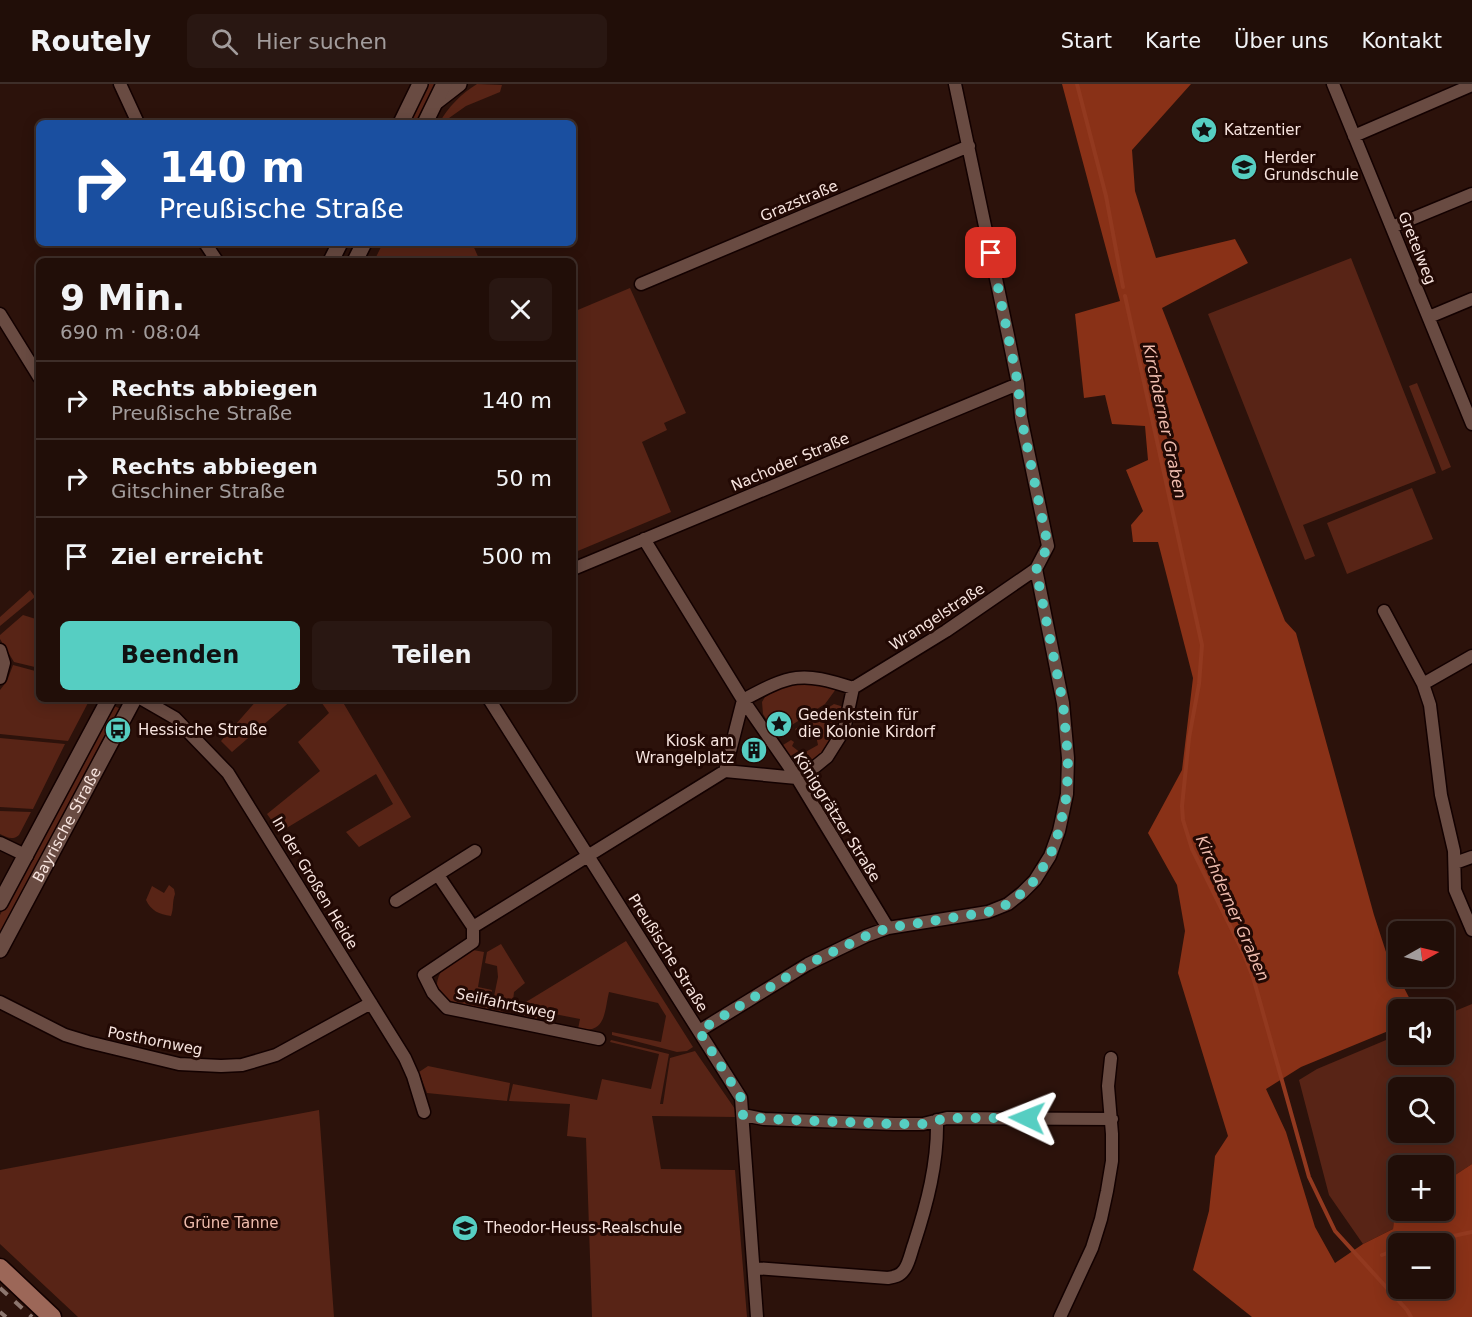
<!DOCTYPE html>
<html lang="de">
<meta charset="utf-8">
<style>
body{margin:0;font-family:"DejaVu Sans",sans-serif;background:#291712;color:#f1f3f6;height:100vh;display:flex;flex-direction:column;font-size:22px;white-space:nowrap}
*{box-sizing:border-box;margin:0}
p{font-size:20px;color:#a29c9c}
.icon{flex:none;width:33px;height:33px;fill:none;stroke:currentColor;stroke-width:2;stroke-linecap:round;stroke-linejoin:round}
.map{position:relative;flex:1;overflow:hidden}
.panel{position:absolute;left:36px;top:174px;width:540px;height:444px;display:flex;flex-direction:column;background:#210e08;border-radius:9px;box-shadow:0 3px 15px #0003,0 0 0 2px #3e2e29}
.panel>*{flex:none}
.top-card{position:absolute;left:36px;top:36px;width:540px;height:126px;border-radius:9px;box-shadow:0 3px 15px #0003,0 0 0 2px #3e2e29;background:#1a4fa0;color:#fff;overflow:hidden}
.needle{width:39px;rotate:82deg}
.fabs{position:absolute;left:1388px;top:837px;display:grid;gap:12px}
.fabs a{display:grid;place-items:center;width:66px;height:66px;border-radius:9px;background:#210e08;box-shadow:0 3px 15px #0003,0 0 0 2px #3e2e29;font-size:30px}
.pin{position:absolute;display:grid;place-items:center;width:51px;height:51px;color:#fff;margin:-26px;border-radius:12px;box-shadow:0 3px 9px #0006}
.me{position:absolute;width:66px;margin:-33px;rotate:272deg;stroke-linejoin:round;filter:drop-shadow(0 0 4px #0008)}
.turn{display:flex;align-items:center;gap:21px;height:126px;padding:0 24px;font-size:27px}
.turn .icon{width:78px;height:78px;stroke-width:2.5}
.turn b{display:block;font-size:42px;line-height:51px}
.round{display:grid;place-items:center;flex:none;width:63px;height:63px;border-radius:9px;background:#291712}
.overview{display:flex;align-items:center;justify-content:space-between;height:102px;padding:0 24px}
h1{font-size:36px;font-weight:800;line-height:45px}
.primary-button{display:flex;gap:12px;margin-top:auto;padding:12px 24px}
.primary-button a{flex:1;height:69px;border-radius:9px;background:#56cec2;color:#111;font-size:24px;font-weight:800;line-height:69px;text-align:center}
.primary-button a+a{background:#291712;color:#f1f3f6}
ul{padding:0;list-style:none}
li{display:flex;align-items:center;gap:18px;height:78px;padding:0 24px;border-top:2px solid #3e2e29}
li div{flex:1}
li b{display:block;font-size:22px}
li em{font-style:normal}
header{display:flex;align-items:center;gap:36px;box-sizing:border-box;height:84px;padding:0 30px;background:#210e08;border-bottom:2px solid #3e2e29}
header strong{font-size:28px}
nav{display:flex;gap:33px;margin-inline-start:auto;font-size:21px}
.search{width:420px;height:54px;background:#291712;display:flex;align-items:center;gap:15px;box-sizing:border-box;padding:0 21px;border-radius:9px;color:#a29c9c;font-size:22px}
.map>svg:first-child{display:block}
</style>
<header>
<strong>Routely</strong>
<div class="search"><svg class="icon" aria-label="search" viewBox="0 0 24 24"><circle cx="10" cy="10" r="6"/><path d="M15 15l6 6"/></svg>Hier suchen</div>
<nav><a>Start</a><a>Karte</a><a>Über uns</a><a>Kontakt</a></nav>
</header>
<div class="map">
<svg width="1472" height="1233" viewBox="0 0 1472 1233">
<rect width="100%" height="100%" fill="#2c120b"/>
<path fill="#582416" fill-rule="evenodd" d="M 426,0 L 440,0 L 420,39 L 406,39 Z
M 477,0 L 502,1 L 500,8 L 466,22 L 442,39 L 440,38 C 447,24 462,9 477,0 Z
M 383,159 L 472,159 L 480,177 L 374,177 Z
M 1351,174 L 1436,389 L 1303,441 L 1315,472 L 1305,476 L 1208,230 Z
M 630,204 L 686,329 L 664,339 L 667,346 L 642,358 L 671,428 L 573,469 L 573,228 Z
M 1417,299 L 1451,383 L 1442,387 L 1409,302 Z
M 1412,404 L 1433,455 L 1347,490 L 1327,439 Z
M 30,506 L 35,513 L 0,542 L 0,533 Z
M 23,531 L 39,536 L 39,584 L 14,578 L 0,555 L 0,551 Z
M 13,581 L 39,588 L 39,615 L 90,615 L 68,657 L 0,650 L 0,606 L 7,597 Z
M 813,599 L 836,605 L 825,620 L 776,651 L 763,630 L 762,618 L 765,613 L 789,600 Z
M 258,615 L 293,615 L 232,668 L 221,657 Z
M 319,615 L 341,615 L 411,733 L 359,763 L 346,748 L 393,720 L 376,690 L 280,748 L 267,730 L 320,687 L 298,658 L 329,629 Z
M 834,620 L 844,623 C 838,646 831,667 807,679 L 793,677 L 783,661 L 791,656 L 794,658 L 792,662 L 802,670 L 818,661 L 815,647 L 799,651 L 795,645 Z
M 112,621 L 123,626 L 0,857 L 0,831 Z
M 0,654 L 65,660 L 33,725 L 0,723 Z
M 0,727 L 31,728 L 19,751 C 12,757 7,753 0,750 Z
M 169,801 L 174,805 L 175,810 C 172,818 174,824 171,832 C 159,830 151,827 146,816 L 152,802 L 164,809 Z
M 626,857 L 693,963 L 687,967 L 677,968 L 612,951 L 612,948 L 661,958 L 666,932 L 658,919 L 609,908 C 604,929 606,950 578,945 L 580,935 L 539,927 L 536,937 L 528,935 L 524,931 L 523,922 L 526,918 Z
M 501,860 L 525,899 L 514,908 L 512,926 C 505,931 498,928 491,927 L 498,893 L 497,882 L 485,879 L 487,868 Z
M 473,866 L 484,868 L 478,903 L 492,906 L 488,926 L 447,916 L 437,902 C 437,884 456,870 473,866 Z
M 1472,920 L 1472,1080 L 1443,1099 L 1443,1082 L 1398,1082 L 1398,1112 L 1393,1145 L 1363,1160 L 1329,1111 L 1299,996 L 1317,985 L 1398,951 L 1398,970 L 1443,970 L 1443,932 ZM 1398,1004 L 1443,1004 L 1443,1048 L 1398,1048 Z
M 611,956 L 669,970 L 660,1020 L 663,1020 L 670,974 L 695,967 L 735,1025 L 736,1033 L 652,1032 L 661,1085 L 735,1086 L 747,1233 L 592,1233 L 586,1054 L 567,1052 L 570,1020 L 509,1017 L 513,1000 L 597,1016 L 602,995 L 651,1005 L 659,970 L 610,958 Z
M 428,982 L 510,999 L 507,1017 L 427,1009 L 419,988 Z
M 319,1026 L 334,1233 L 78,1233 L 0,1160 L 0,1086 Z"/>
<path fill="#893117" fill-rule="evenodd" d="M 1062,0 L 1191,0 L 1132,66 L 1135,107 L 1156,174 L 1235,155 L 1248,179 L 1162,224 L 1285,537 L 1296,549 L 1374,831 L 1387,871 L 1415,925 L 1398,926 L 1398,943 L 1301,983 L 1266,1005 L 1286,1048 L 1315,1143 L 1335,1179 L 1363,1160 L 1393,1145 L 1397,1111 L 1398,1126 L 1443,1126 L 1443,1099 L 1472,1080 L 1472,1233 L 1252,1233 L 1193,1186 L 1209,1127 L 1215,1072 L 1228,1052 L 1178,889 L 1185,847 L 1177,801 L 1148,749 L 1182,686 L 1193,594 L 1158,458 L 1133,458 L 1131,441 L 1143,427 L 1126,386 L 1148,376 L 1145,342 L 1112,340 L 1105,311 L 1084,314 L 1075,230 L 1120,217 ZM 1398,1160 L 1443,1160 L 1443,1204 L 1398,1204 Z"/>
<g fill="none" stroke-linecap="round" stroke-linejoin="round">
<path stroke="#92391f" stroke-width="4" d="M 1077,0 L 1106,112 L 1123,203
M 1125,212 L 1202,561 L 1199,600 L 1189,654 L 1182,722 L 1183,736 L 1192,765 L 1243,868 L 1253,893 L 1309,1093 L 1335,1147 L 1407,1226 L 1411,1233
M 1415,1160 L 1472,1148
M 1382,1171 L 1398,1165"/>
<defs>
<path id="minor" d="M 120,0 L 138,39
M 1333,0 L 1472,340
M 1354,52 L 1472,1
M 1392,143 L 1472,110
M 205,159 L 217,177
M 641,200 L 969,62
M 0,230 L 39,293
M 1429,233 L 1472,215
M 644,455 L 743,616 L 797,694 L 888,844
M 573,485 L 1018,300
M 1384,527 L 1423,600 L 1430,621 L 1441,711 L 1454,767 L 1455,806 L 1472,846
M 0,566 L 4,579 L 0,594
M 1423,600 L 1472,572
M 142,615 L 175,634 L 228,689 L 405,974 L 413,992 L 424,1028
M 489,615 L 741,1014 L 757,1233
M 725,687 L 743,616 C 791,590 801,587 853,604
M 0,759 L 27,772
M 1455,779 L 1472,773
M 438,791 L 473,843
M 396,817 L 475,767
M 0,918 L 65,951 L 88,958 L 179,980 L 221,982 L 242,981 L 276,971 L 371,919
M 699,947 L 808,880 L 866,852 L 888,844 L 988,828 L 1008,820 L 1022,809 L 1035,796 L 1050,772 L 1059,747 L 1067,710 L 1068,674 L 1063,619 L 1036,485 L 1048,462 L 1021,333 L 1018,300 L 1009,256 L 955,0
M 599,955 L 447,924 L 433,909 L 424,891 L 473,858 L 473,843 L 725,687 L 797,694 L 811,686 L 827,673 L 844,646 L 853,604 L 946,547 L 1036,485
M 743,1031 L 764,1035 L 894,1040 L 923,1040 L 947,1034 L 1112,1035
M 754,1184 L 888,1194 C 894,1193 900,1192 904,1186 C 909,1180 911,1168 914,1160 C 927,1120 938,1079 937,1036
M 1060,1233 L 1092,1164 L 1101,1135 L 1107,1107 L 1112,1077 L 1112,1050 L 1108,1002 L 1111,974"/>
<g id="tertiary">
<path d="M 437,17 L 459,0"/>
<path d="M 401,39 L 420,0"/>
<path d="M 425,39 L 444,0"/>
<path d="M 331,177 L 340,159"/>
<path d="M 355,177 L 364,159"/>
<path d="M 0,819 L 109,615"/>
<path id="s1" d="M 0,866 L 134,615"/>
</g>
<path id="primary" d="M 0,1184 L 52,1233"/>
</defs>
<use href="#minor" stroke="#130100" stroke-width="15"/>
<use href="#tertiary" stroke="#130100" stroke-width="18"/>
<use href="#primary" stroke="#130100" stroke-width="21"/>
<use href="#minor" stroke="#694b42" stroke-width="12"/>
<use href="#tertiary" stroke="#694b42" stroke-width="15"/>
<use href="#primary" stroke="#9c6758" stroke-width="18"/>
<path stroke="#8c766f" stroke-width="4" stroke-dasharray="10 10" stroke-linecap="butt" d="M 0,1204 L 32,1233
M 0,1228 L 6,1233"/>
</g>
<g fill="none" stroke-linecap="round" stroke-linejoin="round">
<path stroke="#56cec2" stroke-width="10" stroke-dasharray="0 18" d="M 991,169 L 1018,300 L 1021,333 L 1048,462 L 1036,486 L 1063,619 L 1068,674 L 1067,710 L 1059,747 L 1050,772 L 1035,796 L 1022,809 L 1008,820 L 988,828 L 888,844 L 866,852 L 808,880 L 699,947 L 741,1014 L 743,1031 L 764,1035 L 894,1040 L 923,1040 L 947,1034 L 1027,1034"/>
</g>
<defs>
<symbol id="sight-disc" viewBox="-11 -11 22 22"><circle r="9.5" fill="#56cec2" stroke="#220904"/><path d="M0-6L1.8-2.2L6-1.7L2.9 1.2L3.7 5.4L0 3.3L-3.7 5.4L-2.9 1.2L-6-1.7L-1.8-2.2Z" fill="#111"/></symbol>
<symbol id="school-disc" viewBox="-11 -11 22 22"><circle r="9.5" fill="#56cec2" stroke="#220904"/><path d="M0-5L7-2L0 1L-7-2ZM-4 1L0 2.5L4 1V4Q0 6-4 4Z" fill="#111"/></symbol>
<symbol id="bus-disc" viewBox="-11 -11 22 22"><circle r="9.5" fill="#56cec2" stroke="#220904"/><path d="M-5-6H5V4H4V6H2V4H-2V6H-4V4H-5ZM-3.5-4V0h7V-4ZM-3.5 1.2v1.5H-2V1.2ZM2 1.2v1.5H3.5V1.2Z" fill="#111"/></symbol>
<symbol id="building-disc" viewBox="-11 -11 22 22"><circle r="9.5" fill="#56cec2" stroke="#220904"/><path d="M-4-6H4V6H1V3H-1V6H-4ZM-2.5-4.3h1.7v1.8h-1.7ZM.8-4.3h1.7v1.8H.8ZM-2.5-1h1.7V.8h-1.7ZM.8-1h1.7V.8H.8Z" fill="#111"/></symbol>
</defs>
<g fill-rule="evenodd">
<use href="#sight-disc" x="1189" y="31" width="30" height="30"/>
<use href="#school-disc" x="1229" y="68" width="30" height="30"/>
<use href="#sight-disc" x="764" y="625" width="30" height="30"/>
<use href="#bus-disc" x="103" y="631" width="30" height="30"/>
<use href="#building-disc" x="739" y="651" width="30" height="30"/>
<use href="#school-disc" x="450" y="1129" width="30" height="30"/>
</g>
<g text-anchor="middle" stroke-width="6" stroke-linejoin="round" paint-order="stroke">
<g font-size="15" fill="#f7e4df" stroke="#220904" text-anchor="start">
<text x="1224" y="51">Katzentier</text>
<text x="1264" y="79">Herder<tspan x="1264" dy="17">Grundschule</tspan></text>
<text x="798" y="636">Gedenkstein für<tspan x="798" dy="17">die Kolonie Kirdorf</tspan></text>
<text x="138" y="651">Hessische Straße</text>
<text x="734" y="662" text-anchor="end">Kiosk am<tspan x="734" dy="17">Wrangelplatz</tspan></text>
<text x="484" y="1149">Theodor-Heuss-Realschule</text>
</g>
<g font-size="15" fill="#f7e4df" stroke="#220904">
<text transform="translate(799 117) rotate(-23)" y="5">Grazstraße</text>
<text transform="translate(1417 164) rotate(68)" y="5">Gretelweg</text>
<text transform="translate(790 378) rotate(-23)" y="5">Nachoder Straße</text>
<text transform="translate(937 533) rotate(-33)" y="5">Wrangelstraße</text>
<text transform="translate(837 733) rotate(58)" y="5">Königgrätzer Straße</text>
<text dy="5" stroke="none"><textPath href="#s1" startOffset="142">Bayrische Straße</textPath></text>
<text transform="translate(315 799) rotate(59)" y="5">In der Großen Heide</text>
<text transform="translate(668 869) rotate(58)" y="5">Preußische Straße</text>
<text transform="translate(506 920) rotate(12)" y="5">Seilfahrtsweg</text>
<text transform="translate(155 957) rotate(11)" y="5">Posthornweg</text>
</g>
<g font-size="15" fill="#efbcad" stroke="#220904">
<text x="231" y="1144">Grüne Tanne</text>
</g>
<g font-size="16" font-style="italic" fill="#efbcae" stroke="#220904">
<text transform="translate(1165 337) rotate(78)" y="6">Kirchderner Graben</text>
<text transform="translate(1233 824) rotate(66)" y="6">Kirchderner Graben</text>
</g>
</g>
</svg>
<div class="fabs">
<a><svg class="needle" viewBox="-14 -14 28 28"><path d="M0-13l5 13h-10z" fill="#e53935"/><path d="M0 13l5-13h-10z" fill="#a29c9c"/></svg></a>
<a><svg class="icon" aria-label="sound" viewBox="0 0 24 24"><path d="M4 9h4l5-4v14l-5-4H4zM17 9q2 3 0 6"/></svg></a>
<a><svg class="icon" aria-label="search" viewBox="0 0 24 24"><circle cx="10" cy="10" r="6"/><path d="M15 15l6 6"/></svg></a>
<a>+</a>
<a>−</a>
</div>
<div class="pin" style="left:991px;top:169px;background:#d93025"><svg class="icon" aria-label="arrive" viewBox="0 0 24 24"><path d="M6 21V4h12l-3 4 3 4H6"/></svg></div>
<svg class="me" style="left:1027px;top:1034px" viewBox="-20 -20 40 40"><path d="M0-17L14 15 0 8-14 15z" fill="#56cec2" stroke="#fff" stroke-width="4"/></svg>
<div class="top-card">
<div class="turn"><svg class="icon" aria-label="right" viewBox="0 0 24 24"><path d="M7 20v-9h11M14 6l5 5-5 5"/></svg><div><b>140 m</b>Preußische Straße</div></div>
</div>
<section class="panel">
<div class="overview"><div><h1>9 Min.</h1><p>690 m · 08:04</p></div><a class="round"><svg class="icon" aria-label="close" viewBox="0 0 24 24"><path d="M6 6l12 12M18 6L6 18"/></svg></a></div>
<ul>
<li><svg class="icon" aria-label="right" viewBox="0 0 24 24"><path d="M7 20v-9h11M14 6l5 5-5 5"/></svg><div><b>Rechts abbiegen</b><p>Preußische Straße</p></div><em>140 m</em></li>
<li><svg class="icon" aria-label="right" viewBox="0 0 24 24"><path d="M7 20v-9h11M14 6l5 5-5 5"/></svg><div><b>Rechts abbiegen</b><p>Gitschiner Straße</p></div><em>50 m</em></li>
<li><svg class="icon" aria-label="arrive" viewBox="0 0 24 24"><path d="M6 21V4h12l-3 4 3 4H6"/></svg><div><b>Ziel erreicht</b></div><em>500 m</em></li>
</ul>
<div class="primary-button"><a>Beenden</a><a>Teilen</a></div>
</section>
</div>
